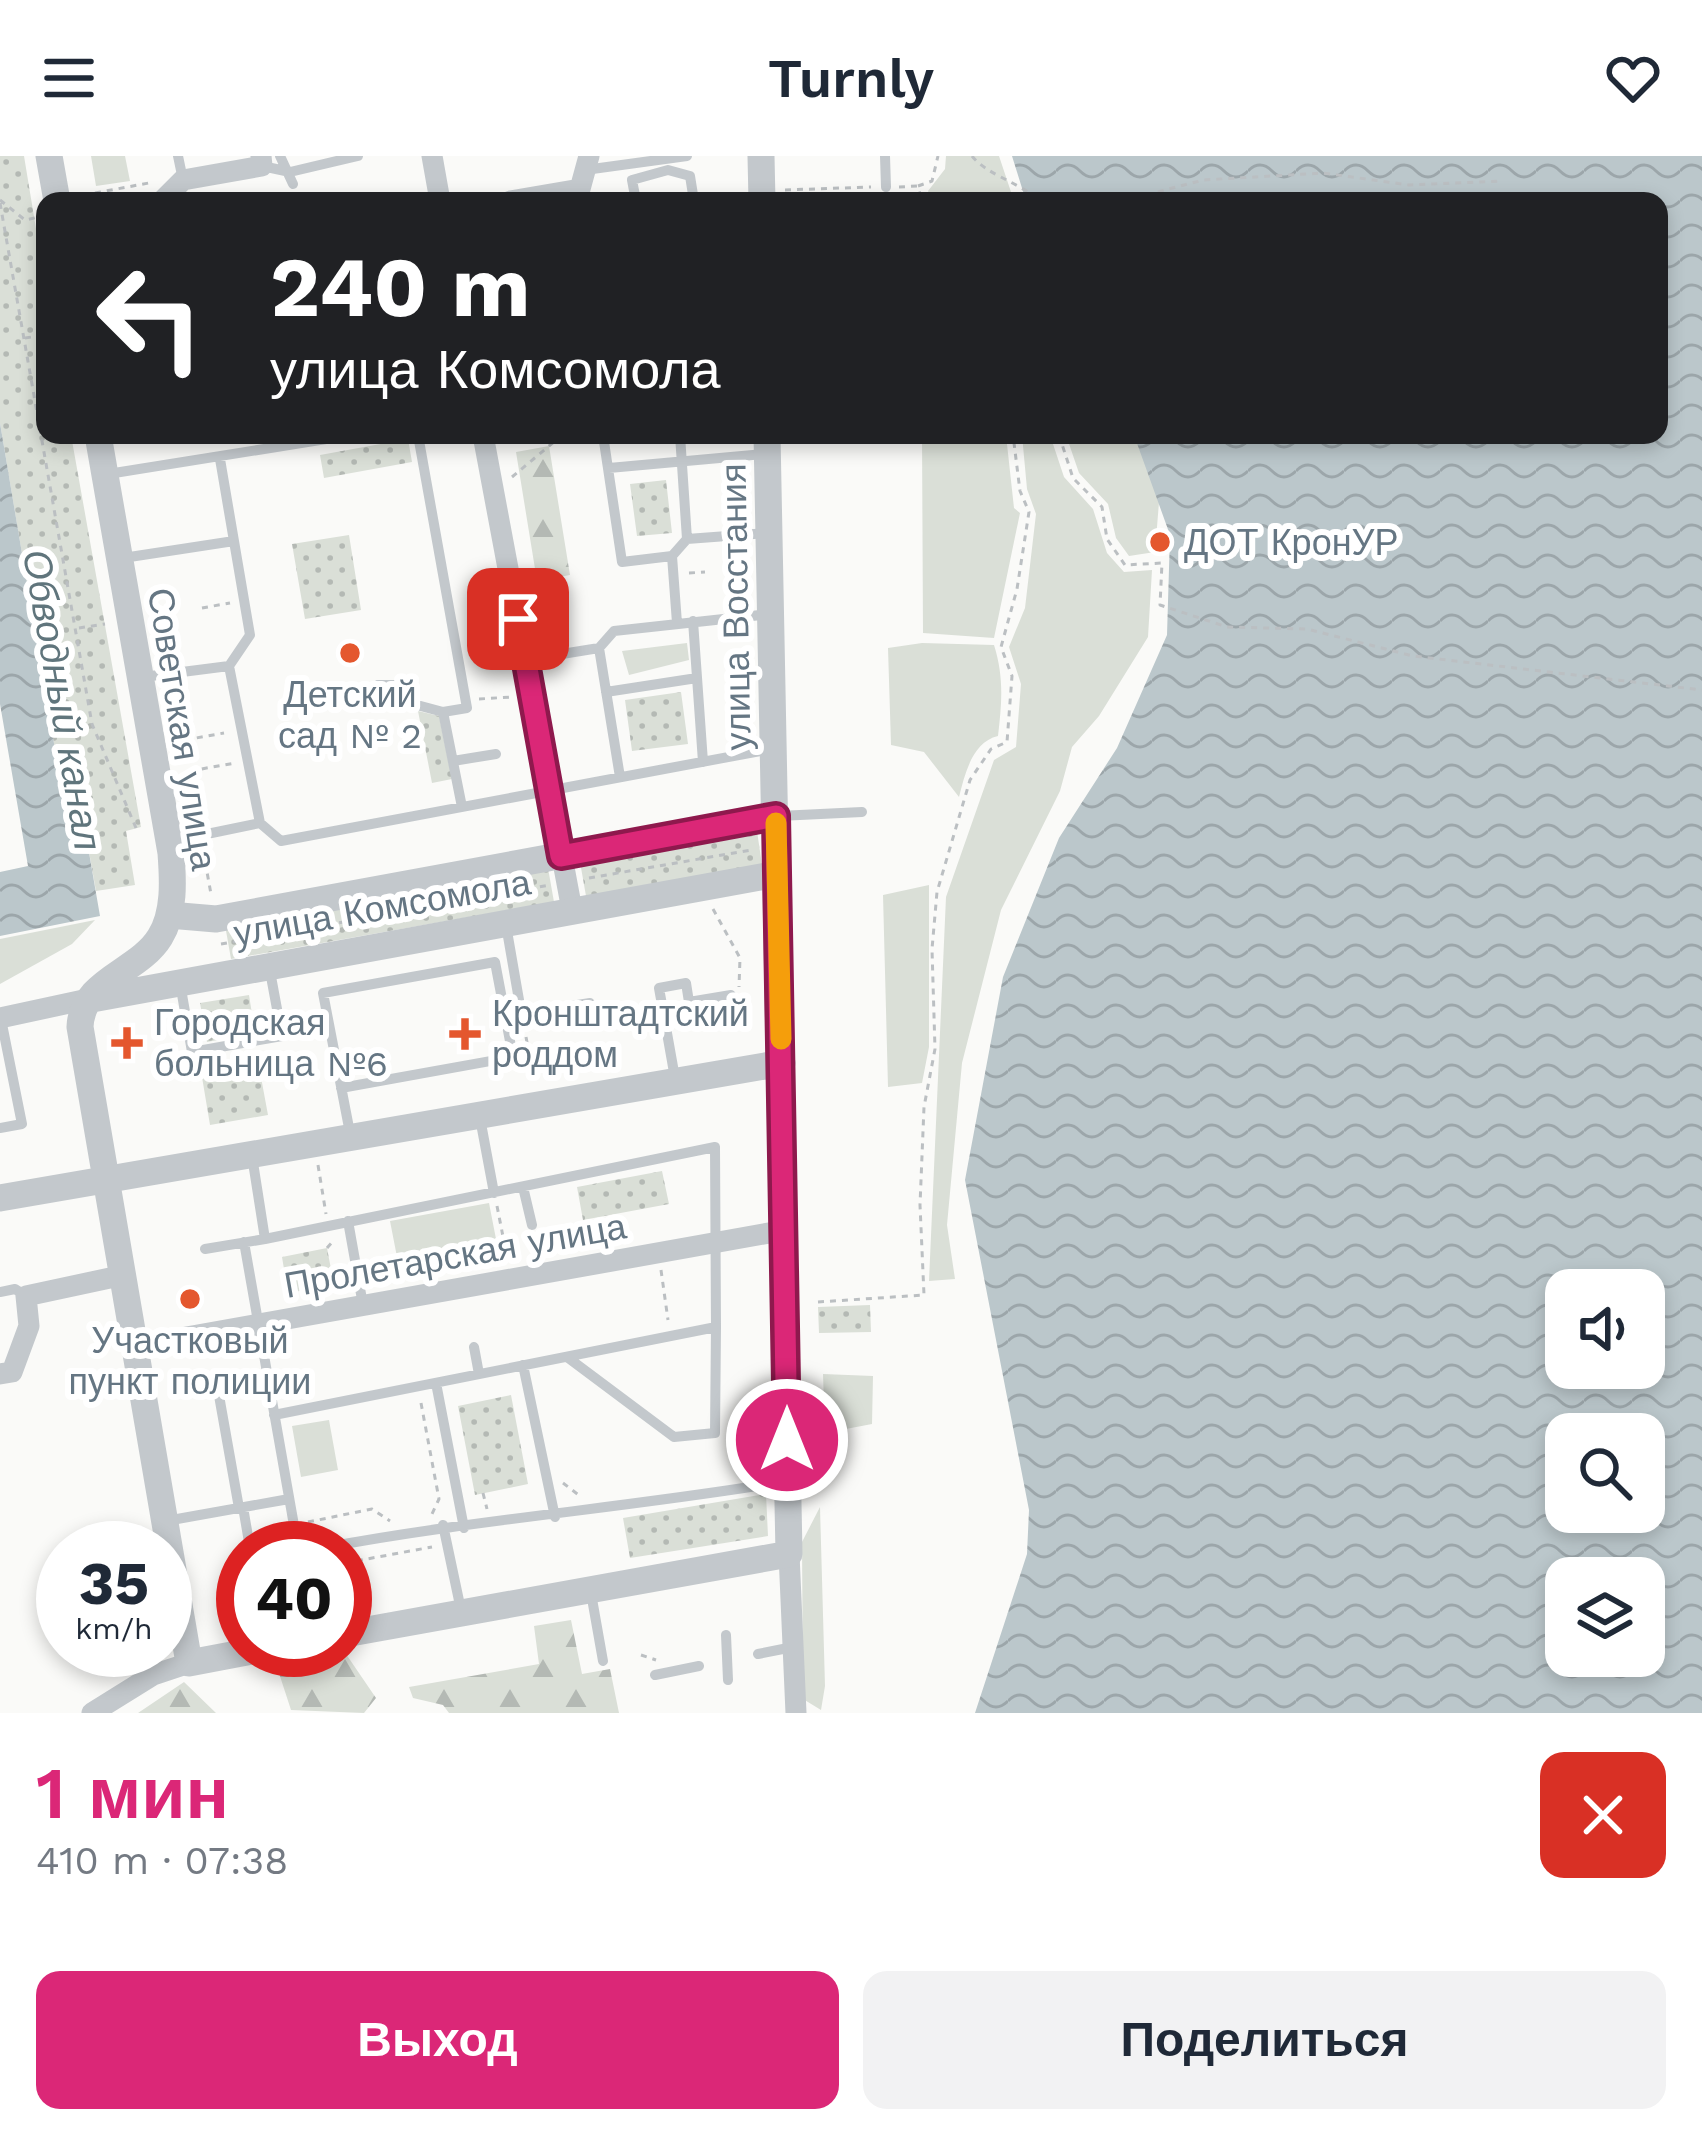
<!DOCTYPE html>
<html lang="ru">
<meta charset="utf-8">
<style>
body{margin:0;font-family:"Work Sans",sans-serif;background:#f2f2f3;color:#1f2937;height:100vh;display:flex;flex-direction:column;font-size:45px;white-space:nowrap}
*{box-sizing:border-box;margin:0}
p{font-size:39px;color:#747a83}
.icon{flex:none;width:66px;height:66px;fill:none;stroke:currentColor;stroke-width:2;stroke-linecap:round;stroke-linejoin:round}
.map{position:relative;height:1557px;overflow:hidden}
.drawer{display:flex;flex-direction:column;background:#fff;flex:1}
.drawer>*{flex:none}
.top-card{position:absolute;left:36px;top:36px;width:1632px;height:252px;border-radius:24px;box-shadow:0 6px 18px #0003;background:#202124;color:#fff;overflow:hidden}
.fabs{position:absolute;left:1545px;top:1113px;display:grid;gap:24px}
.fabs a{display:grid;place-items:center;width:120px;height:120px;border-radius:24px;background:#fff;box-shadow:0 6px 18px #0003;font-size:60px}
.speed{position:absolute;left:36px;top:1365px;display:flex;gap:24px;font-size:60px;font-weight:700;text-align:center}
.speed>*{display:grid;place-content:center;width:156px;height:156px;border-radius:50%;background:#fff;box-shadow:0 6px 18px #0003;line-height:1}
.speed small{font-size:30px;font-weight:400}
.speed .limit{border:18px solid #d22;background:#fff;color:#111}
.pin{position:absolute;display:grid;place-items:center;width:102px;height:102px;color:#fff;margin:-51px;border-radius:24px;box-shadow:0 6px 18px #0006}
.me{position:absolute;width:132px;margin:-66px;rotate:0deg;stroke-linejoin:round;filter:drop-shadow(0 0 9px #0008)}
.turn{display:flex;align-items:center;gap:42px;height:252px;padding:0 36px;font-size:54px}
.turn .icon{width:156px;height:156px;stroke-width:2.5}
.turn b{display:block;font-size:84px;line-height:102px}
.round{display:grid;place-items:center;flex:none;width:126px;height:126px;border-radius:24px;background:#f2f2f3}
.headline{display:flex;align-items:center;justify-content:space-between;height:204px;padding:0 36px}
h1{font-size:72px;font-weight:600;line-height:90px;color:#db2777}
.primary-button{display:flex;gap:24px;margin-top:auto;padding:24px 36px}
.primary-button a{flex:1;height:138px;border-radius:24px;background:#db2777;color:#fff;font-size:48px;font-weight:600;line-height:138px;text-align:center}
.primary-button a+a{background:#f2f2f3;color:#1f2937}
header{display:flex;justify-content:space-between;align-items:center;height:156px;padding:0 36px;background:#fff;font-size:54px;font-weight:600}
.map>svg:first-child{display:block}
</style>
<header><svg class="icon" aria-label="menu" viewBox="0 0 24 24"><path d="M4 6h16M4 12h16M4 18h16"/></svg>Turnly<svg class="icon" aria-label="heart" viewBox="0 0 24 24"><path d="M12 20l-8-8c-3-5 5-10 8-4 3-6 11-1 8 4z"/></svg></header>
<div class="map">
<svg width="1702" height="1557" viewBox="0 0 1702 1557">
<defs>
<pattern id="forest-firs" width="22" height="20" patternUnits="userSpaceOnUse" patternTransform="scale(3)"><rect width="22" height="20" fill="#dadfd7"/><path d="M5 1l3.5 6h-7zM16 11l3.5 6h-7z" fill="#b4b9b4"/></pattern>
<pattern id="park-dots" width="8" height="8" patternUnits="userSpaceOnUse" patternTransform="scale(3)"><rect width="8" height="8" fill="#dadfd7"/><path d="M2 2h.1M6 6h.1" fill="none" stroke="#b4b9b4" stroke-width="1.8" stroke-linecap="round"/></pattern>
<pattern id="water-waves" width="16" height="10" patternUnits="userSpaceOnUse" patternTransform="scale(3)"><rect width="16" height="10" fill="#bbc7cb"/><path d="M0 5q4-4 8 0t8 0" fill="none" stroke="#9ca6aa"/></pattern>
</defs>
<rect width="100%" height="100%" fill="#fafaf8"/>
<path fill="#dadfd7" d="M 91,0 L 125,0 L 130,25 L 96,30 Z
M 946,0 L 999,0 L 1014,45 L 932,45 L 928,35 L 945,13 Z
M 922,279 L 1006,279 L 1014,352 L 1020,357 L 994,482 L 923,477 Z
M 1022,279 L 1050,279 L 1064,321 L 1093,353 L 1107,397 L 1124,416 L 1152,414 L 1148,481 L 1099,560 L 1072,591 L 1060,635 L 1001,754 L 962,907 L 947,1069 L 955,1123 L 929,1125 L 946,741 L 994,604 L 1016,591 L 1021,528 L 1009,491 L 1025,452 L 1036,358 L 1027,333 Z
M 1066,279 L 1146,279 L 1161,321 L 1155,396 L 1129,400 L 1116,382 L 1108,348 L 1079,317 Z
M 687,487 L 689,504 L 629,519 L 622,495 Z
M 922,487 L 994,489 C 1004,521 1002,546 998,580 C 972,586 965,618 959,641 L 924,596 L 891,589 L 888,492 Z
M 929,729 L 929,891 L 922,927 L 888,931 L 883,739 Z
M 95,764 L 72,788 L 0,828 L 0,783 Z
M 489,1047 L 496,1083 L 397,1101 L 390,1065 Z
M 823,1218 L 873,1220 L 872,1268 L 825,1277 Z
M 329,1264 L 338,1314 L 301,1321 L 292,1270 Z
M 820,1351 L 825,1530 L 821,1554 L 803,1543 L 802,1386 Z"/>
<path fill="url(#forest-firs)" d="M 549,290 L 570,419 L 537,425 L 516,296 Z
M 571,1464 L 582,1518 L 610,1513 L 619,1557 L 449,1557 L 443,1549 L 413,1542 L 409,1531 L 539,1508 L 534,1470 Z
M 346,1498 L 376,1542 L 364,1557 L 291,1554 L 277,1511 Z
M 184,1526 L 216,1557 L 138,1557 Z"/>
<path fill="url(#park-dots)" d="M 0,0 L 24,0 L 45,127 L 45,279 L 71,279 L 141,671 L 126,675 L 135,729 L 96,735 L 78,634 L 62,636 L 0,267 Z
M 408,283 L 412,306 L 324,322 L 320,299 Z
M 666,324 L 672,377 L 637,380 L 630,328 Z
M 349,379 L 361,454 L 305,463 L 292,388 Z
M 681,536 L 688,588 L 632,595 L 625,544 Z
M 418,555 L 439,560 L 452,623 L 432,627 Z
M 757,675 L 762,709 L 586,740 L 580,706 Z
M 548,712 L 554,746 L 231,803 L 225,769 Z
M 249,839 L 255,877 L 207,886 L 200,847 Z
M 258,905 L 268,959 L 210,969 L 201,915 Z
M 662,1015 L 669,1048 L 583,1064 L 577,1031 Z
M 327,1092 L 334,1129 L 288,1137 L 282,1101 Z
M 870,1149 L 871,1176 L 819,1177 L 818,1151 Z
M 511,1239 L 528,1328 L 475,1339 L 458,1250 Z
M 766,1338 L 768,1380 L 630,1402 L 623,1362 Z"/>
<path fill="url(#water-waves)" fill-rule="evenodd" d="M 1012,0 L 1702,0 L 1702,1557 L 975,1557 L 1027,1398 L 1029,1354 L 965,1024 L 1003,821 L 1059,682 L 1117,592 L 1167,479 L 1170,379 L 1134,279 L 1659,279 L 1659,45 L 1026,45 ZM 1566,1134 L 1644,1134 L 1644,1212 L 1566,1212 ZM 1566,1278 L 1644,1278 L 1644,1356 L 1566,1356 ZM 1566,1422 L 1644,1422 L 1644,1500 L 1566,1500 Z
M 0,267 L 62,635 L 78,633 L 100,760 L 0,780 L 0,716 L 28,710 L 0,548 Z"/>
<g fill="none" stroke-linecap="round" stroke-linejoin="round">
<path stroke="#bbbfc2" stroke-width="3" stroke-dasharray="6 6" stroke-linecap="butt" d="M 972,0 C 987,19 1017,25 1040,45
M 918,30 L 932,25 L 938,0
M 899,31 L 917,30 L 923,45
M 785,34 L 871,31
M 95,37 L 154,26
M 0,44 L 25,64 L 39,61
M 1123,45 L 1203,24 L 1323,17 L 1409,29 L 1501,25
M 0,47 L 92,568 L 136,672
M 25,182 L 45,179
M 1059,279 L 1073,322 L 1102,351 L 1107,383 L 1125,409 L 1162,407 L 1160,449 L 1227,471 L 1307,473 L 1413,500 L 1702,534
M 512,321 L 555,285 L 590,280
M 689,417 L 705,416
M 202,452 L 230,447
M 164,459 L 172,458
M 79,472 L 105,468
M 479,543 L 511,541
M 185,584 L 224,577
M 190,615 L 235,607
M 203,694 L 211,738
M 589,722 L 751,694
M 713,753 L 740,802 L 739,831
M 221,788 L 550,729
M 526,881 L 534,924
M 318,1009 L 326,1058
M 497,1050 L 508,1106
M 327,1092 L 334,1084
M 661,1114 L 668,1164
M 818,1146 L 924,1139 L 920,1049 L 924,951 L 935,893 L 932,793 L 937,736 L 970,624 L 991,593 L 1007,586 L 1012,520 L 1001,491 L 1017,433 L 1029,356 L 1020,335 L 1013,279
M 421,1247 L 439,1343 L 431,1360
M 563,1327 L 580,1340
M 483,1337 L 487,1353
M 308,1366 L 372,1353 L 390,1365
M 345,1407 L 432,1391
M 641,1499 L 656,1504"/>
<path stroke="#c3c8cc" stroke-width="10" d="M 178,0 L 183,24
M 280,0 L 293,28
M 885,0 L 886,31
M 262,10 L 290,16 L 358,0
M 585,14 L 687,0
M 636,45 L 632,24 L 668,14 L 690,20 L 694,45
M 418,279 L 467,552 L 443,556 L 462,651
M 603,279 L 622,406 L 672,400
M 609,312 L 764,298
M 108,318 L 351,279
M 687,383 L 767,377
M 123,402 L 234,385
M 693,465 L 703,606
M 677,467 L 672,400 L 687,383 L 680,279
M 599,492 L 620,621
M 525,504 L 599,492 L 614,475 L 770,458
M 143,521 L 229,510
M 378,529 L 398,529 L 417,549 L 443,556
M 606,536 L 697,522
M 453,605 L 496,598
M 779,660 L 862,656
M 260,667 L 281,685 L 771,593
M 173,685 L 260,667 L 229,510 L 250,479 L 220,303
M 506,769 L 523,867
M 180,827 L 192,896 L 282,880 L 270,815
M 664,857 L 690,853 L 689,846
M 521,858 L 590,847
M 675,922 L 659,832 L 686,827 L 689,846 L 731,839
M 341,932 L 513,901 L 495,806 L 323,837 L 350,977
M 480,962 L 494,1037
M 0,972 L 22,968 L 1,863
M 252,1000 L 265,1083 L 715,991 L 716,1171 L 274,1259
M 523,1031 L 532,1069
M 348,1065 L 363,1149
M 244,1086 L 298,1392
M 205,1093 L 265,1083
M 0,1136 L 15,1133 L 26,1140
M 474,1191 L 479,1218
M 567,1201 L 674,1281 L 715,1277 L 716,1171
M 523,1209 L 555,1361
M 436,1227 L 464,1372
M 243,1351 L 250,1392
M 239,1352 L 218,1234 L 268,1227
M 166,1365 L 289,1343
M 443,1369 L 461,1454
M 322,1392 C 471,1364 624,1352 776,1327
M 591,1437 L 603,1505
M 726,1479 L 728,1524
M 758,1498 L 793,1491
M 655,1519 L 699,1510"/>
<path stroke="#c3c8cc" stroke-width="21" d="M 432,0 L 440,45
M 162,45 L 183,24 L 262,10 L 261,0
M 510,45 L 580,33 L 589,0
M 483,279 L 572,754
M 0,862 L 88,843
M 136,1190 L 786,1074
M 0,1218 L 12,1216 L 29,1170 L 26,1140 L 124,1119
M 789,1398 L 796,1557
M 92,1557 L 153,1519 L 189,1507"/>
<path stroke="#c3c8cc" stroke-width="27" d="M 49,0 L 57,45
M 761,0 L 762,45
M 98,279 L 171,697 C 173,724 175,757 160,781 C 138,817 82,823 80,871 L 189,1507 L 258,1494
M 169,759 L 216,763 L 776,660
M 92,843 L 777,718
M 0,1042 L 782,907
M 345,1478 L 789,1398 L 767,279"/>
</g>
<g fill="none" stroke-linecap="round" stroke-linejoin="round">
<defs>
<path id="route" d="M 518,463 L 561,700 L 776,660 L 787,1284"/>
</defs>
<use href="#route" stroke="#8e194d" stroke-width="30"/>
<use href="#route" stroke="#db2777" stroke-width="21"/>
<path stroke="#f59e0b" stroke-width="21" d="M 776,667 L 781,883"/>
</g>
<g fill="#e4572e" stroke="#fff" stroke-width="4.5">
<circle cx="1160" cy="386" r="12"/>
<circle cx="350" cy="497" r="12"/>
<path d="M459 860h12v12h12v12h-12v12h-12v-12h-12v-12h12z"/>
<path d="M121 869h12v12h12v12h-12v12h-12v-12h-12v-12h12z"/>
<circle cx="190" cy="1143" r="12"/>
</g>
<g text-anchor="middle" stroke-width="12" stroke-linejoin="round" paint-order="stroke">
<g font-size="36" fill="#657683" stroke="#fff" text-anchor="start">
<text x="1184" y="399">ДОТ КронУР</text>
<text x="350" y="551" text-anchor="middle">Детский<tspan x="350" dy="41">сад № 2</tspan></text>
<text x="492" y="870">Кронштадтский<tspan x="492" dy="41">роддом</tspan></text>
<text x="154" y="879">Городская<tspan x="154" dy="41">больница №6</tspan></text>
<text x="190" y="1197" text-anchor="middle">Участковый<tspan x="190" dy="41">пункт полиции</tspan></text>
</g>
<g font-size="36" fill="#657683" stroke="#fff">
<text transform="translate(735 451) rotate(-91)" y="13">улица Восстания</text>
<text transform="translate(183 573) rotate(81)" y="13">Советская улица</text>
<text transform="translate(382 751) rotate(-10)" y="13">улица Комсомола</text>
<text transform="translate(455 1099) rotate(-10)" y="13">Пролетарская улица</text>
</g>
<g font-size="39" font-style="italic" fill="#60757c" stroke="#fff">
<text transform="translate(63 544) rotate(80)" y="14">Обводный канал</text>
</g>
</g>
</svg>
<div class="fabs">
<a><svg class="icon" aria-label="sound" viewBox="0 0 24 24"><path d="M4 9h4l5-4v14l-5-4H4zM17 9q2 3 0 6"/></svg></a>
<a><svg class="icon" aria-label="search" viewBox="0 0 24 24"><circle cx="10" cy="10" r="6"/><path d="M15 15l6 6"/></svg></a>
<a><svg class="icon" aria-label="layers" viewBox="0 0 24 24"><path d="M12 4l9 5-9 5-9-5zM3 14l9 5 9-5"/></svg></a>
</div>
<div class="speed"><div>35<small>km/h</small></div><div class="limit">40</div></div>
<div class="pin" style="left:518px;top:463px;background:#d93025"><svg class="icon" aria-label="arrive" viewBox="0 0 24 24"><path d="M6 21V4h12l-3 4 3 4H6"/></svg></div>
<svg class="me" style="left:787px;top:1284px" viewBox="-20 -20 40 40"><circle r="17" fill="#db2777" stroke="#fff" stroke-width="3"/><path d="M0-11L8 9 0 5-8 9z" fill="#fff"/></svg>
<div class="top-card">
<div class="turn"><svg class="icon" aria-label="left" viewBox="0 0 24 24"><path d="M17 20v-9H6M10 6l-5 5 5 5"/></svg><div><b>240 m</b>улица Комсомола</div></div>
</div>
</div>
<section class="drawer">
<div class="headline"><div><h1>1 мин</h1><p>410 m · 07:38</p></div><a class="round" style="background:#d93025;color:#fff"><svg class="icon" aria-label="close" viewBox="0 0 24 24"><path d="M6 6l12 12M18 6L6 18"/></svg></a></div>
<div class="primary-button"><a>Выход</a><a>Поделиться</a></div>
</section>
